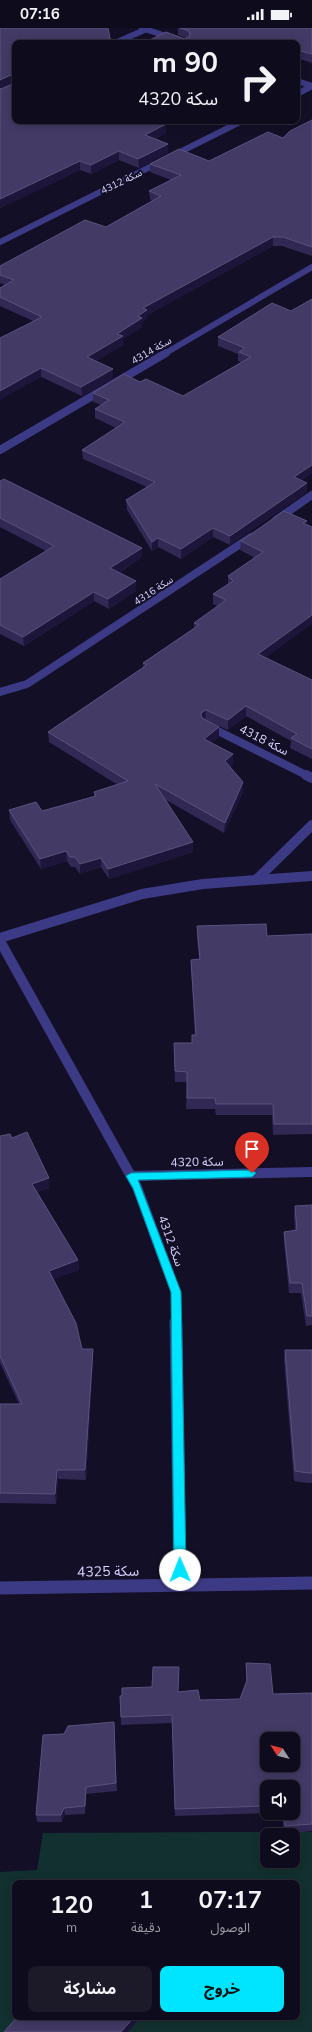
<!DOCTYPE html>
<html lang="ar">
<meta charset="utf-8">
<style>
body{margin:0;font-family:"Nunito Sans","Noto Sans Arabic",sans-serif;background:#1c1929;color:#f1f3f6;direction:rtl;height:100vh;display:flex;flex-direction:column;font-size:15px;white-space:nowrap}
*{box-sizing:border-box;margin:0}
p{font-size:13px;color:#9b9ba3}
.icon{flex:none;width:22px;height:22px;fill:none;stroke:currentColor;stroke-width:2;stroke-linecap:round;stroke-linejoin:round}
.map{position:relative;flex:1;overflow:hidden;direction:ltr}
.panel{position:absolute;left:12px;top:1852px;width:288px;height:140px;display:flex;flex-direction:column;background:#0e0b1c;border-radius:8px;box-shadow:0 2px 10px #0003,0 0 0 1px #2e2b3b;direction:rtl}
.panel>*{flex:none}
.banner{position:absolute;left:12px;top:12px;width:288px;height:84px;border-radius:8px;box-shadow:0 2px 10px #0003,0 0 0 1px #2e2b3b;direction:rtl;background:#0e0b1c;color:#f1f3f6;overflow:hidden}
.needle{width:26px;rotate:306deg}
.fabs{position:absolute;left:260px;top:1704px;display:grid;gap:8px}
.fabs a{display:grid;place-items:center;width:40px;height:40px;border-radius:8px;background:#0e0b1c;box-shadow:0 2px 10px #0003,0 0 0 1px #2e2b3b;font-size:20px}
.pin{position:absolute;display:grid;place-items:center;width:34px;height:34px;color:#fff;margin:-41px -17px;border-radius:50% 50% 50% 0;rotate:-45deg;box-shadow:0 0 4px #0007}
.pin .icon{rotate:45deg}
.me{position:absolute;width:44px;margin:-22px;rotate:359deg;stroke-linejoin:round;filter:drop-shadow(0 0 3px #0008)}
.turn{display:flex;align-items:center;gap:14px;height:84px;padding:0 16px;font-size:18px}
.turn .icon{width:52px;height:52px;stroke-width:2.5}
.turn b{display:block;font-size:28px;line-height:34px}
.eta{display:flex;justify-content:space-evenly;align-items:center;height:68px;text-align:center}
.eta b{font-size:24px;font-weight:700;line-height:28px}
.cta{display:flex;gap:8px;margin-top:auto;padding:8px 16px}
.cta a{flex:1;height:46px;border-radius:8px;background:#00e5ff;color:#111;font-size:16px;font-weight:700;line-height:46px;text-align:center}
.cta a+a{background:#1c1929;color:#f1f3f6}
.status{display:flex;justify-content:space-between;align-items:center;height:28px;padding:0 20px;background:#0e0b1c;direction:ltr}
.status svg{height:11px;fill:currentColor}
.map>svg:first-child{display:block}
</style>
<div class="status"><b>07:16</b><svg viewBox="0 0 49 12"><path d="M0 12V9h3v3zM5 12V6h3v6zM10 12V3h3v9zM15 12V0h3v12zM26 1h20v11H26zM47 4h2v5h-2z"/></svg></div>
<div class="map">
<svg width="312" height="2004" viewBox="0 0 312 2004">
<rect width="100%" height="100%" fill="#130f26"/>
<path fill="#12302f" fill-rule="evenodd" d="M 218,1804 L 312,1804 L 312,2004 L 0,2004 L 0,1844 L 37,1842 L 43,1805 ZM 267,1807 L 293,1807 L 293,1833 L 267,1833 ZM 15,1855 L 297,1855 L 297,1989 L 15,1989 Z"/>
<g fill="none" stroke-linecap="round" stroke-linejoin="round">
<path stroke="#3d3a85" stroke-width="6" d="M 297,66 L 312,58
M 0,214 L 242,93
M 164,326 L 312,239"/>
<path stroke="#3d3a85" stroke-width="8" d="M 0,422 L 166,325
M 276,492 L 312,467
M 0,664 L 27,656 L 251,509
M 208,698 L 308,748"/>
<path stroke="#3d3a85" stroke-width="10" d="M 306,747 L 312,750
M 257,851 L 312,797
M 0,910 L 142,866 L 203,856 L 312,848
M 0,913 L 137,1159 L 176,1265 L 176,1295
M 131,1148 L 312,1144"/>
<path stroke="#3d3a85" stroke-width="13" d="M 176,1294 L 180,1557
M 0,1560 L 312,1555"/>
<path stroke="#3d3a85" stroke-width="6" d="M 142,0 L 186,15
M 115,15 L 149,0
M 297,53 L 312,58"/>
</g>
<path fill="#312854" d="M 0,0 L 15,15 L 15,93 L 166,93 L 162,95 L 166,105 L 155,111 L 168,125 L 139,140 L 119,132 L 91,146 L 80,142 L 0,180 Z
M 178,0 L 312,0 L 312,35 L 297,30 L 297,15 L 185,11 L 186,10 L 178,7 Z
M 312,92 L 312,228 L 282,218 L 273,218 L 147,287 L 147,291 L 142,294 L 142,299 L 123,311 L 123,317 L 96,333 L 113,350 L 82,368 L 41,349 L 33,293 L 0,278 L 0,260 L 5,257 L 0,255 L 0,238 L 106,199 L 152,173 L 150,171 L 149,163 L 171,152 L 150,144 L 150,136 L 209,133 L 283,110 Z
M 291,283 L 302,453 L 307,464 L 230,517 L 213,509 L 181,531 L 158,519 L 152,523 L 127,482 L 126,472 L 147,459 L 83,431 L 82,422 L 116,400 L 95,390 L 95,381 L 101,377 L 93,374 L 93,365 L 140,354 L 183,368 L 241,334 L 238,333 L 238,326 L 218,318 L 218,309 Z
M 0,453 L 142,520 L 142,529 L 119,545 L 136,563 L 109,581 L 94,573 L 24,618 L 0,606 L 0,551 L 46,523 L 0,499 Z
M 284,483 L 265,630 L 312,652 L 312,731 L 290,720 L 291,713 L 246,688 L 228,702 L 205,692 L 219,699 L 219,709 L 211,715 L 233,736 L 230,739 L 243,764 L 224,805 L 166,772 L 193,824 L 109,851 L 101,839 L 80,846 L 75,839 L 71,839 L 67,833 L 41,841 L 10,792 L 9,782 L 42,783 L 94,769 L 94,764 L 118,757 L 49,714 L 48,704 L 143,639 L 143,635 L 194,600 L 194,595 L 218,578 L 213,576 L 213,566 L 228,556 L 228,548 L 255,530 L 240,522 L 241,513 Z
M 197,898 L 267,908 L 312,906 L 312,1106 L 273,1107 L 272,1087 L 216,1087 L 215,1081 L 186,1081 L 187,1054 L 175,1054 L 174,1015 L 192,1015 L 195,1007 L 191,942 L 191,932 L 199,931 L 197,909 Z
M 0,1108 L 12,1110 L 50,1160 L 37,1164 L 78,1232 L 79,1242 L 53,1251 L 82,1321 L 93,1331 L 86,1452 L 58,1451 L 56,1476 L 0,1475 L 0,1376 L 19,1376 L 0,1335 Z
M 312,1177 L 312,1297 L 306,1298 L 301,1265 L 289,1265 L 284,1214 L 284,1204 L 295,1203 L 294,1188 L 295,1178 Z
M 285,1322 L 312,1322 L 312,1455 L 307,1455 L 294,1453 L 284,1332 Z
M 246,1635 L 273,1666 L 312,1665 L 312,1803 L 284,1806 L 282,1785 L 293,1785 L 267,1759 L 267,1785 L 271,1785 L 175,1788 L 172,1695 L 121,1697 L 120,1668 L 178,1664 L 200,1672 L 240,1671 L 246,1655 Z
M 114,1694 L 117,1763 L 86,1766 L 85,1786 L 65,1787 L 62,1794 L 37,1794 L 36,1787 L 64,1706 Z"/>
<path fill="#1d163a" d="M 13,46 L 14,55 L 0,61 L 0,52 Z
M 152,93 L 166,93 L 152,100 Z
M 166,96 L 166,105 L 145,116 L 145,107 Z
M 168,116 L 168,125 L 139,140 L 138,131 Z
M 119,123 L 119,132 L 91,146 L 91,137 Z
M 80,133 L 80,142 L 0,180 L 0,171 Z
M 273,209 L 273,218 L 147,287 L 147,291 L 142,294 L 142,299 L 123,311 L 123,317 L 88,338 L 87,329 L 117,306 L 138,288 L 143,280 Z
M 41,340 L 41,349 L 0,372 L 0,363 Z
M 113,341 L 113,350 L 82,368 L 81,359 Z
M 312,437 L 312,446 L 293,458 L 294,449 Z
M 307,455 L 307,464 L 230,517 L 230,508 Z
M 307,493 L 306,502 L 303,495 Z
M 213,500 L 213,509 L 181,531 L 181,521 Z
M 158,510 L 158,519 L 152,523 L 152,514 Z
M 142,520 L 142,529 L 111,550 L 110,540 Z
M 136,553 L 136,563 L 109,581 L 108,571 Z
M 94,564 L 94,573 L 24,618 L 23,609 Z
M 312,587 L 312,596 L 257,636 L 258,626 Z
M 246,678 L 246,688 L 228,702 L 228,692 Z
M 206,682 L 205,692 L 201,695 L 201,685 Z
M 219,699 L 219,709 L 204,721 L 204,711 Z
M 233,726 L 233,736 L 225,743 L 225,733 Z
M 243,754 L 243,764 L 224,805 L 225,795 Z
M 193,814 L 193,824 L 109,851 L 108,841 Z
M 66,823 L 67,833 L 41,841 L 40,831 Z
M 101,830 L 101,839 L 80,846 L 80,836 Z
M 49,1150 L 50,1160 L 33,1166 L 32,1156 Z
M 78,1232 L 79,1242 L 50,1253 L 49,1243 Z
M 93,1321 L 93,1331 L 86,1452 L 85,1442 Z
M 57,1442 L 58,1451 L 56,1476 L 55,1466 Z
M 64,1780 L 65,1787 L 62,1794 L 61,1787 Z
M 134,1989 L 141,1989 L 128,2004 L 121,2004 Z"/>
<path fill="#433a66" stroke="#5a527e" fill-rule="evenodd" d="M 0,0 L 108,0 L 111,15 L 15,15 L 15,47 L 13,46 L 0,52 Z
M 180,0 L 312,0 L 312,26 L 297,22 L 297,15 L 144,15 L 166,4 L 185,11 L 190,8 L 189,3 Z
M 15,55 L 15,93 L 158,93 L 166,96 L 145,107 L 168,116 L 138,131 L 119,123 L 91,137 L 80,133 L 0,171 L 0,60 L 1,61 Z
M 312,92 L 312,219 L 283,209 L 273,209 L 143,280 L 147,282 L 138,288 L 142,290 L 117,306 L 123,308 L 87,329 L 113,341 L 81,359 L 41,340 L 0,363 L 0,310 L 42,289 L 0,269 L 0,260 L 14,252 L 0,247 L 0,238 L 85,192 L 106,199 L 161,168 L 149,163 L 181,147 L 150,136 L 179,121 L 209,133 L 268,104 L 283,110 L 290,103 Z
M 312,271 L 312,437 L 294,449 L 307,455 L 230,508 L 213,500 L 181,521 L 158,510 L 152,514 L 126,472 L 155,454 L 82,422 L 125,394 L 95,381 L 109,372 L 93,365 L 124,346 L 140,354 L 146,351 L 183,368 L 251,329 L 239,324 L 245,320 L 218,309 L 272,275 L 291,283 Z
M 4,451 L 142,520 L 110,540 L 136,553 L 108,571 L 94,564 L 23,609 L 0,597 L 0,551 L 54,518 L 0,490 L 0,453 Z
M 284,483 L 307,493 L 303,495 L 312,499 L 312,587 L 258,626 L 312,652 L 312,721 L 291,710 L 297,706 L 246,678 L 228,692 L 206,682 L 201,685 L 202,690 L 219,699 L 204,711 L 233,726 L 225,733 L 243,754 L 225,795 L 155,756 L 193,814 L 108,841 L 101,830 L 80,836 L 75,829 L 70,829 L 66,823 L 40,831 L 9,782 L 36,774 L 42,783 L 96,768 L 94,764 L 128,753 L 48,704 L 147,637 L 143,635 L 199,597 L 194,595 L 226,572 L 213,566 L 233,553 L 228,548 L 263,524 L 241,513 Z
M 266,896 L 267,908 L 312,906 L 312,1096 L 274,1096 L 273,1076 L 216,1076 L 215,1070 L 187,1070 L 187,1044 L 175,1043 L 174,1015 L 192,1015 L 192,1007 L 196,1007 L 191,932 L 200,931 L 197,898 Z
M 27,1104 L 49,1150 L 32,1156 L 78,1232 L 49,1243 L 76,1295 L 82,1321 L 93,1321 L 85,1442 L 57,1442 L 55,1466 L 0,1465 L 0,1376 L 22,1376 L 0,1328 L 0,1108 L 10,1106 L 12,1110 Z
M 312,1177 L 312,1288 L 307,1288 L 302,1255 L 290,1255 L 284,1204 L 297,1202 L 295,1178 Z
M 285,1322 L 312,1322 L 312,1445 L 308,1445 L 295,1443 Z
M 246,1635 L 270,1636 L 273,1666 L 312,1665 L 312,1796 L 285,1798 L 284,1785 L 293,1785 L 293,1759 L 267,1759 L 267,1778 L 175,1781 L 172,1687 L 121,1689 L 120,1668 L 122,1668 L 122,1660 L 152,1659 L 153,1639 L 179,1639 L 178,1664 L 198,1662 L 200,1672 L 240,1671 L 247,1652 ZM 267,1711 L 293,1711 L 293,1737 L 267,1737 Z
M 114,1694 L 116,1755 L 86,1759 L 85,1778 L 64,1780 L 61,1787 L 36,1787 L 43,1707 L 64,1706 L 68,1698 Z
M 161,1854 L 161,1855 L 130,1855 Z
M 17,1989 L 134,1989 L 121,2004 L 4,2004 Z"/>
<path fill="#00e5ff" stroke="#0095a6" d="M 252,1142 L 256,1145 L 252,1149 L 138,1152 L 181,1264 L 186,1542 L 184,1546 L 180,1547 L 176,1546 L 174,1542 L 171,1264 L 133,1160 L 126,1148 L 131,1145 Z"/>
<g text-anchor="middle" stroke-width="4" stroke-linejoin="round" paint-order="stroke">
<g font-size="10" fill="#d9d4ff" stroke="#130f26">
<text transform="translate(121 153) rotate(-26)" y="4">سكة 4312</text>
<text transform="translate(151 322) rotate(-30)" y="4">سكة 4314</text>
<text transform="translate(153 562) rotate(-33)" y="4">سكة 4316</text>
</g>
<g font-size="12" fill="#d9d4ff" stroke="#130f26">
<text transform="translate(264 712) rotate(27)" y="4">سكة 4318</text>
<text transform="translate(197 1134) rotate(-1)" y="4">سكة 4320</text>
<text transform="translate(171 1213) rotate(70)" y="4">سكة 4312</text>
</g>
<g font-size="14" fill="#d9d4ff" stroke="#130f26">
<text transform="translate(108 1543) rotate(-1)" y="5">سكة 4325</text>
</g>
</g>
</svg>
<div class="fabs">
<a><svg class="needle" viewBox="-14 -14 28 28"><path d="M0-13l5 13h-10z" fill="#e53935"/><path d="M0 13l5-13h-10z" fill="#9b9ba3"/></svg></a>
<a><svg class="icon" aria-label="sound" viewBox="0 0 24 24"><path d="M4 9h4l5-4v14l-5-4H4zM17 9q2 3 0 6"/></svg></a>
<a><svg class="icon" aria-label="layers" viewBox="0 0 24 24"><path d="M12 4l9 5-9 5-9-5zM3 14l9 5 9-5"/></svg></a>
</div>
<div class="pin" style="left:252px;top:1145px;background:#d93025"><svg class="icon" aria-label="arrive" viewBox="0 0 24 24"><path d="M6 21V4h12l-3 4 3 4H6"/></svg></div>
<svg class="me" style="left:180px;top:1542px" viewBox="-20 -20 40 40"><circle r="19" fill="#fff"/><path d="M0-13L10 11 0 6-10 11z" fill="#00e5ff"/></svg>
<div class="banner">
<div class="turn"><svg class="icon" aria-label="right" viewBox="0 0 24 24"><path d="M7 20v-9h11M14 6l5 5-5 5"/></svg><div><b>90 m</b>سكة 4320</div></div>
</div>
<section class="panel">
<div class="eta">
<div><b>07:17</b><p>الوصول</p></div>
<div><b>1</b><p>دقيقة</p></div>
<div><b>120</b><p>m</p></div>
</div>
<div class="cta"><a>خروج</a><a>مشاركة</a></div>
</section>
</div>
